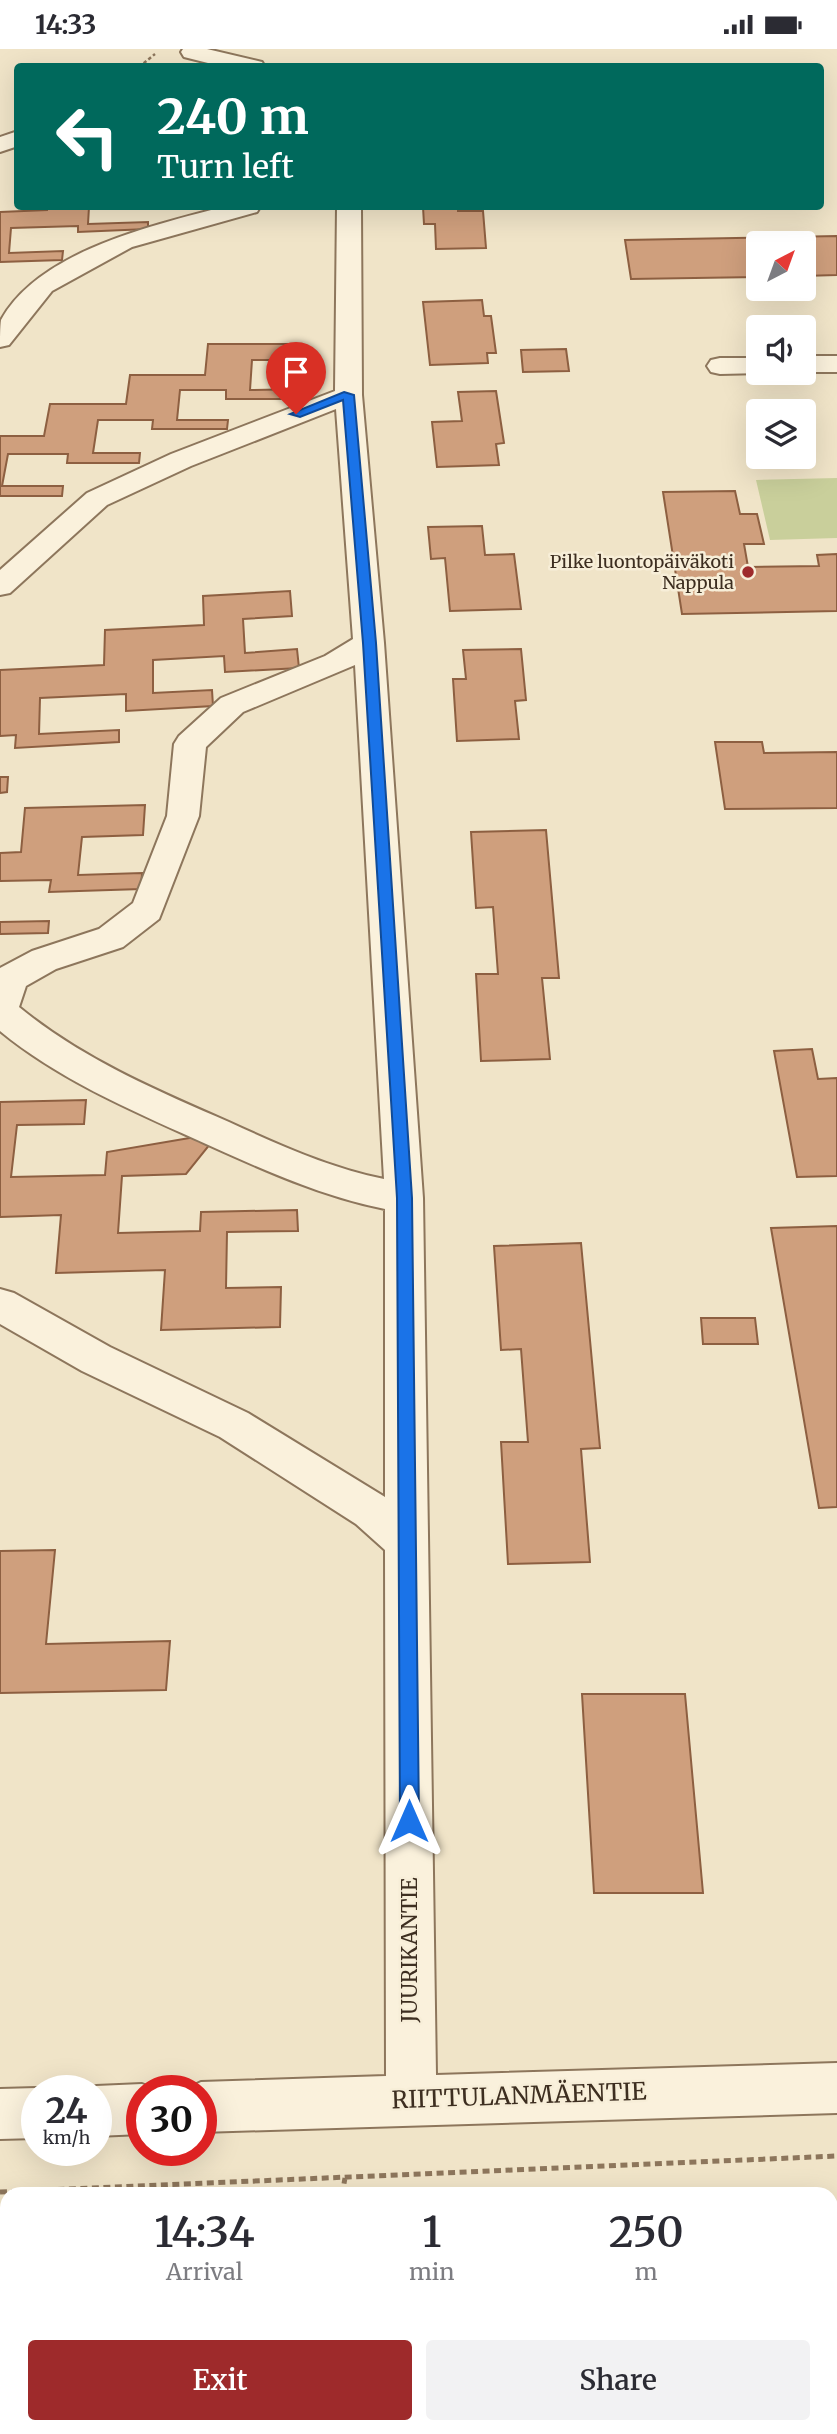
<!DOCTYPE html>
<meta charset="utf-8">
<style>
body{margin:0;font-family:Merriweather,serif;background:#f2f2f3;color:#2b2b33;height:100vh;display:flex;flex-direction:column;font-size:26px;white-space:nowrap}
*{box-sizing:border-box;margin:0}
p{font-size:23px;color:#7c7c81}
.icon{flex:none;width:38px;height:38px;fill:none;stroke:currentColor;stroke-width:2;stroke-linecap:round;stroke-linejoin:round}
.map{position:relative;flex:1;overflow:hidden}
.sheet{position:absolute;left:0px;top:2138px;width:838px;height:247px;display:flex;flex-direction:column;background:#fff;border-radius:21px 21px 0 0;box-shadow:0 7px 28px #0002}
.sheet>*{flex:none}
.top-card{position:absolute;left:14px;top:14px;width:810px;height:147px;border-radius:7px;box-shadow:0 7px 28px #0002;background:#00695c;color:#fff;overflow:hidden}
.needle{width:46px;rotate:41deg}
.controls{position:absolute;left:746px;top:182px;display:grid;gap:14px}
.controls a{display:grid;place-items:center;width:70px;height:70px;border-radius:7px;background:#fff;box-shadow:0 7px 28px #0002;font-size:35px}
.speed{position:absolute;left:21px;top:2026px;display:flex;gap:14px;font-size:35px;font-weight:700;text-align:center}
.speed>*{display:grid;place-content:center;width:91px;height:91px;border-radius:50%;background:#fff;box-shadow:0 7px 28px #0002;line-height:1}
.speed small{font-size:18px;font-weight:400}
.speed .limit{border:10px solid #d22;background:#fff;color:#111}
.pin{position:absolute;display:grid;place-items:center;width:60px;height:60px;color:#fff;margin:-72px -30px;border-radius:50% 50% 50% 0;rotate:-45deg;box-shadow:0 0 7px #0007}
.pin .icon{rotate:45deg}
.me{position:absolute;width:77px;margin:-38px;rotate:0deg;stroke-linejoin:round;filter:drop-shadow(0 0 5px #0008)}
.turn{display:flex;align-items:center;gap:24px;height:147px;padding:0 28px;font-size:32px}
.turn .icon{width:91px;height:91px;stroke-width:2.5}
.turn b{display:block;font-size:49px;line-height:60px}
.eta{display:flex;justify-content:space-evenly;align-items:center;height:119px;text-align:center}
.eta b{font-size:42px;font-weight:600;line-height:49px}
.button{display:flex;gap:14px;margin-top:auto;padding:14px 28px}
.button a{flex:1;height:80px;border-radius:7px;background:#9e2a2b;color:#fff;font-size:28px;font-weight:600;line-height:80px;text-align:center}
.button a+a{background:#f2f2f3;color:#2b2b33}
.status{display:flex;justify-content:space-between;align-items:center;height:49px;padding:0 35px;background:#fff;direction:ltr}
.status svg{height:19px;fill:currentColor}
.map>svg:first-child{display:block}
</style>
<div class="status"><b>14:33</b><svg viewBox="0 0 49 12"><path d="M0 12V9h3v3zM5 12V6h3v6zM10 12V3h3v9zM15 12V0h3v12zM26 1h20v11H26zM47 4h2v5h-2z"/></svg></div>
<div class="map">
<svg width="837" height="2385" viewBox="0 0 837 2385">
<rect width="100%" height="100%" fill="#f0e4c8"/>
<path fill="#c9cf9b" d="M 837,429 L 837,489 L 770,491 L 756,431 Z
M 0,2185 L 7,2185 L 7,2378 L 362,2378 L 361,2385 L 0,2385 Z"/>
<path fill="#cf9f7d" stroke="#8d5f41" stroke-width="2" d="M 47,158 L 89,158 L 88,175 L 148,173 L 148,180 L 78,183 L 78,177 L 11,179 L 9,204 L 63,202 L 62,211 L 0,213 L 0,163 L 47,161 Z
M 423,158 L 458,158 L 458,162 L 483,162 L 486,199 L 436,200 L 435,175 L 424,175 Z
M 837,187 L 837,226 L 803,227 L 803,194 L 758,194 L 758,228 L 631,230 L 625,191 Z
M 482,251 L 484,267 L 491,267 L 496,304 L 487,304 L 488,314 L 430,316 L 423,253 Z
M 208,295 L 290,295 L 289,311 L 252,311 L 250,341 L 302,340 L 301,350 L 226,350 L 226,341 L 180,341 L 177,371 L 228,371 L 227,380 L 152,380 L 153,371 L 98,371 L 93,404 L 140,404 L 139,414 L 67,414 L 68,405 L 8,405 L 2,437 L 63,437 L 62,447 L 0,447 L 0,387 L 44,387 L 50,355 L 126,355 L 130,326 L 205,326 Z
M 566,300 L 569,322 L 523,323 L 521,301 Z
M 496,342 L 504,394 L 496,395 L 499,416 L 437,418 L 432,373 L 462,372 L 458,343 Z
M 735,442 L 740,465 L 757,465 L 764,495 L 744,495 L 748,518 L 819,517 L 817,506 L 837,505 L 837,562 L 682,565 L 663,443 Z
M 482,477 L 485,506 L 514,505 L 521,560 L 450,562 L 445,509 L 431,510 L 428,478 Z
M 290,542 L 292,567 L 243,570 L 245,604 L 297,600 L 299,619 L 225,623 L 224,607 L 153,611 L 153,644 L 212,641 L 213,657 L 126,662 L 126,645 L 40,649 L 39,685 L 119,681 L 119,693 L 15,699 L 16,686 L 0,687 L 0,621 L 104,616 L 105,581 L 204,576 L 203,547 Z
M 521,600 L 526,651 L 515,652 L 519,690 L 457,692 L 453,630 L 466,630 L 463,601 Z
M 715,693 L 762,693 L 764,704 L 837,703 L 837,759 L 725,760 Z
M 0,728 L 8,728 L 7,743 L 0,744 Z
M 145,756 L 143,786 L 82,788 L 78,826 L 142,824 L 141,840 L 49,843 L 51,831 L 0,832 L 0,804 L 21,803 L 25,759 Z
M 546,781 L 559,929 L 542,929 L 550,1010 L 481,1012 L 476,925 L 498,925 L 493,858 L 476,859 L 471,783 Z
M 49,872 L 48,884 L 0,885 L 0,873 Z
M 812,1000 L 818,1030 L 837,1029 L 837,1127 L 797,1128 L 774,1002 Z
M 86,1051 L 84,1075 L 17,1076 L 11,1128 L 105,1126 L 107,1103 L 219,1084 L 186,1125 L 122,1127 L 118,1184 L 200,1182 L 201,1163 L 297,1161 L 298,1182 L 227,1183 L 226,1239 L 281,1238 L 280,1278 L 161,1281 L 165,1221 L 56,1224 L 61,1166 L 0,1168 L 0,1053 Z
M 837,1177 L 837,1458 L 819,1459 L 771,1179 Z
M 581,1194 L 600,1399 L 581,1400 L 590,1513 L 508,1515 L 501,1393 L 528,1393 L 521,1300 L 501,1301 L 494,1197 Z
M 701,1269 L 755,1269 L 758,1295 L 703,1295 Z
M 55,1501 L 46,1595 L 170,1592 L 166,1641 L 0,1644 L 0,1502 Z
M 582,1645 L 685,1645 L 703,1844 L 594,1844 Z
M 485,2378 L 669,2378 L 697,2385 L 484,2385 Z"/>
<g fill="none" stroke-linecap="round" stroke-linejoin="round">
<defs>
<path id="minor" d="M 183,0 L 207,0 L 262,13 L 265,18 L 224,18 L 184,8 L 181,3 Z
M 18,82 L 18,97 L 0,103 L 0,88 Z
M 222,158 L 260,158 L 257,163 L 132,198 L 52,242 L 9,296 L 0,298 C 0,290 0,278 1,271 C 39,202 152,177 222,158 Z
M 337,158 L 361,158 L 362,346 L 384,594 L 423,1149 L 436,2026 L 837,2014 L 837,2064 L 201,2083 L 201,2042 L 182,2042 L 201,2033 L 386,2027 L 385,1501 L 356,1475 L 220,1388 L 82,1322 L 0,1275 L 0,1240 L 14,1244 L 110,1298 L 248,1364 L 385,1448 L 385,1160 C 319,1147 257,1118 195,1090 C 128,1060 57,1029 0,982 L 0,919 L 32,902 L 99,880 L 133,854 L 167,767 L 174,695 L 179,687 L 221,649 L 325,607 L 353,590 L 336,360 L 191,417 L 107,456 L 10,544 L 0,546 L 0,521 L 87,444 L 171,405 L 335,342 ZM 355,616 L 384,1130 C 330,1119 279,1096 229,1073 C 155,1041 81,1009 19,958 L 26,937 L 56,920 L 123,898 L 159,870 L 199,767 L 206,698 L 243,663 Z
M 803,307 L 837,307 L 837,323 L 803,323 Z
M 720,309 L 758,309 L 758,324 L 763,324 L 720,325 L 711,323 L 707,317 L 711,311 Z
M 142,2035 L 160,2042 L 142,2042 L 142,2085 L 96,2087 L 96,2042 L 83,2042 L 96,2037 Z
M 37,2039 L 45,2042 L 37,2042 L 37,2089 L 0,2090 L 0,2040 Z"/>
</defs>
<use href="#minor" stroke="#8d765c" stroke-width="4"/>
<path stroke="#8d765c" stroke-width="2.5" stroke-dasharray="3.5 2.5" stroke-linecap="butt" d="M 139,18 L 155,5"/>
<path stroke="#8d765c" stroke-width="5" stroke-dasharray="7 4.5" stroke-linecap="butt" d="M 0,2143 L 837,2107
M 342,2146 L 345,2129
M 300,2385 L 302,2378"/>
<use href="#minor" fill="#faf1dc" fill-rule="evenodd"/>
</g>
<path fill="#1a73e8" stroke="#114b97" stroke-width="2" d="M 344,343 L 354,346 L 376,594 L 412,1149 L 419,1772 L 416,1779 L 409,1782 L 402,1779 L 400,1772 L 397,1149 L 363,594 L 343,351 L 300,368 L 290,365 Z"/>
<circle fill="#9e2a2b" stroke="#f7eed8" stroke-width="2.5" cx="748" cy="523" r="7"/>
<g text-anchor="middle" stroke-width="5" stroke-linejoin="round" paint-order="stroke">
<g font-size="18" fill="#3d2e20" stroke="#f7eed8" text-anchor="end">
<text x="734" y="519">Pilke luontopäiväkoti<tspan x="734" dy="21">Nappula</tspan></text>
</g>
<g font-size="21" fill="#3d2e20" stroke="#f7eed8">
<text transform="translate(410 1901) rotate(-90)" y="7">JUURIKANTIE</text>
</g>
<g font-size="24" fill="#3d2e20" stroke="#f7eed8">
<text transform="translate(519 2047) rotate(-2)" y="8">RIITTULANMÄENTIE</text>
</g>
</g>
</svg>
<div class="controls">
<a><svg class="needle" viewBox="-14 -14 28 28"><path d="M0-13l5 13h-10z" fill="#e53935"/><path d="M0 13l5-13h-10z" fill="#7c7c81"/></svg></a>
<a><svg class="icon" aria-label="sound" viewBox="0 0 24 24"><path d="M4 9h4l5-4v14l-5-4H4zM17 9q2 3 0 6"/></svg></a>
<a><svg class="icon" aria-label="layers" viewBox="0 0 24 24"><path d="M12 4l9 5-9 5-9-5zM3 14l9 5 9-5"/></svg></a>
</div>
<div class="speed"><div>24<small>km/h</small></div><div class="limit">30</div></div>
<div class="pin" style="left:296px;top:365px;background:#d93025"><svg class="icon" aria-label="arrive" viewBox="0 0 24 24"><path d="M6 21V4h12l-3 4 3 4H6"/></svg></div>
<svg class="me" style="left:409px;top:1772px" viewBox="-20 -20 40 40"><path d="M0-17L14 15 0 8-14 15z" fill="#1a73e8" stroke="#fff" stroke-width="4"/></svg>
<div class="top-card">
<div class="turn"><svg class="icon" aria-label="left" viewBox="0 0 24 24"><path d="M17 20v-9H6M10 6l-5 5 5 5"/></svg><div><b>240 m</b>Turn left</div></div>
</div>
<section class="sheet">
<div class="eta">
<div><b>14:34</b><p>Arrival</p></div>
<div><b>1</b><p>min</p></div>
<div><b>250</b><p>m</p></div>
</div>
<div class="button"><a>Exit</a><a>Share</a></div>
</section>
</div>
